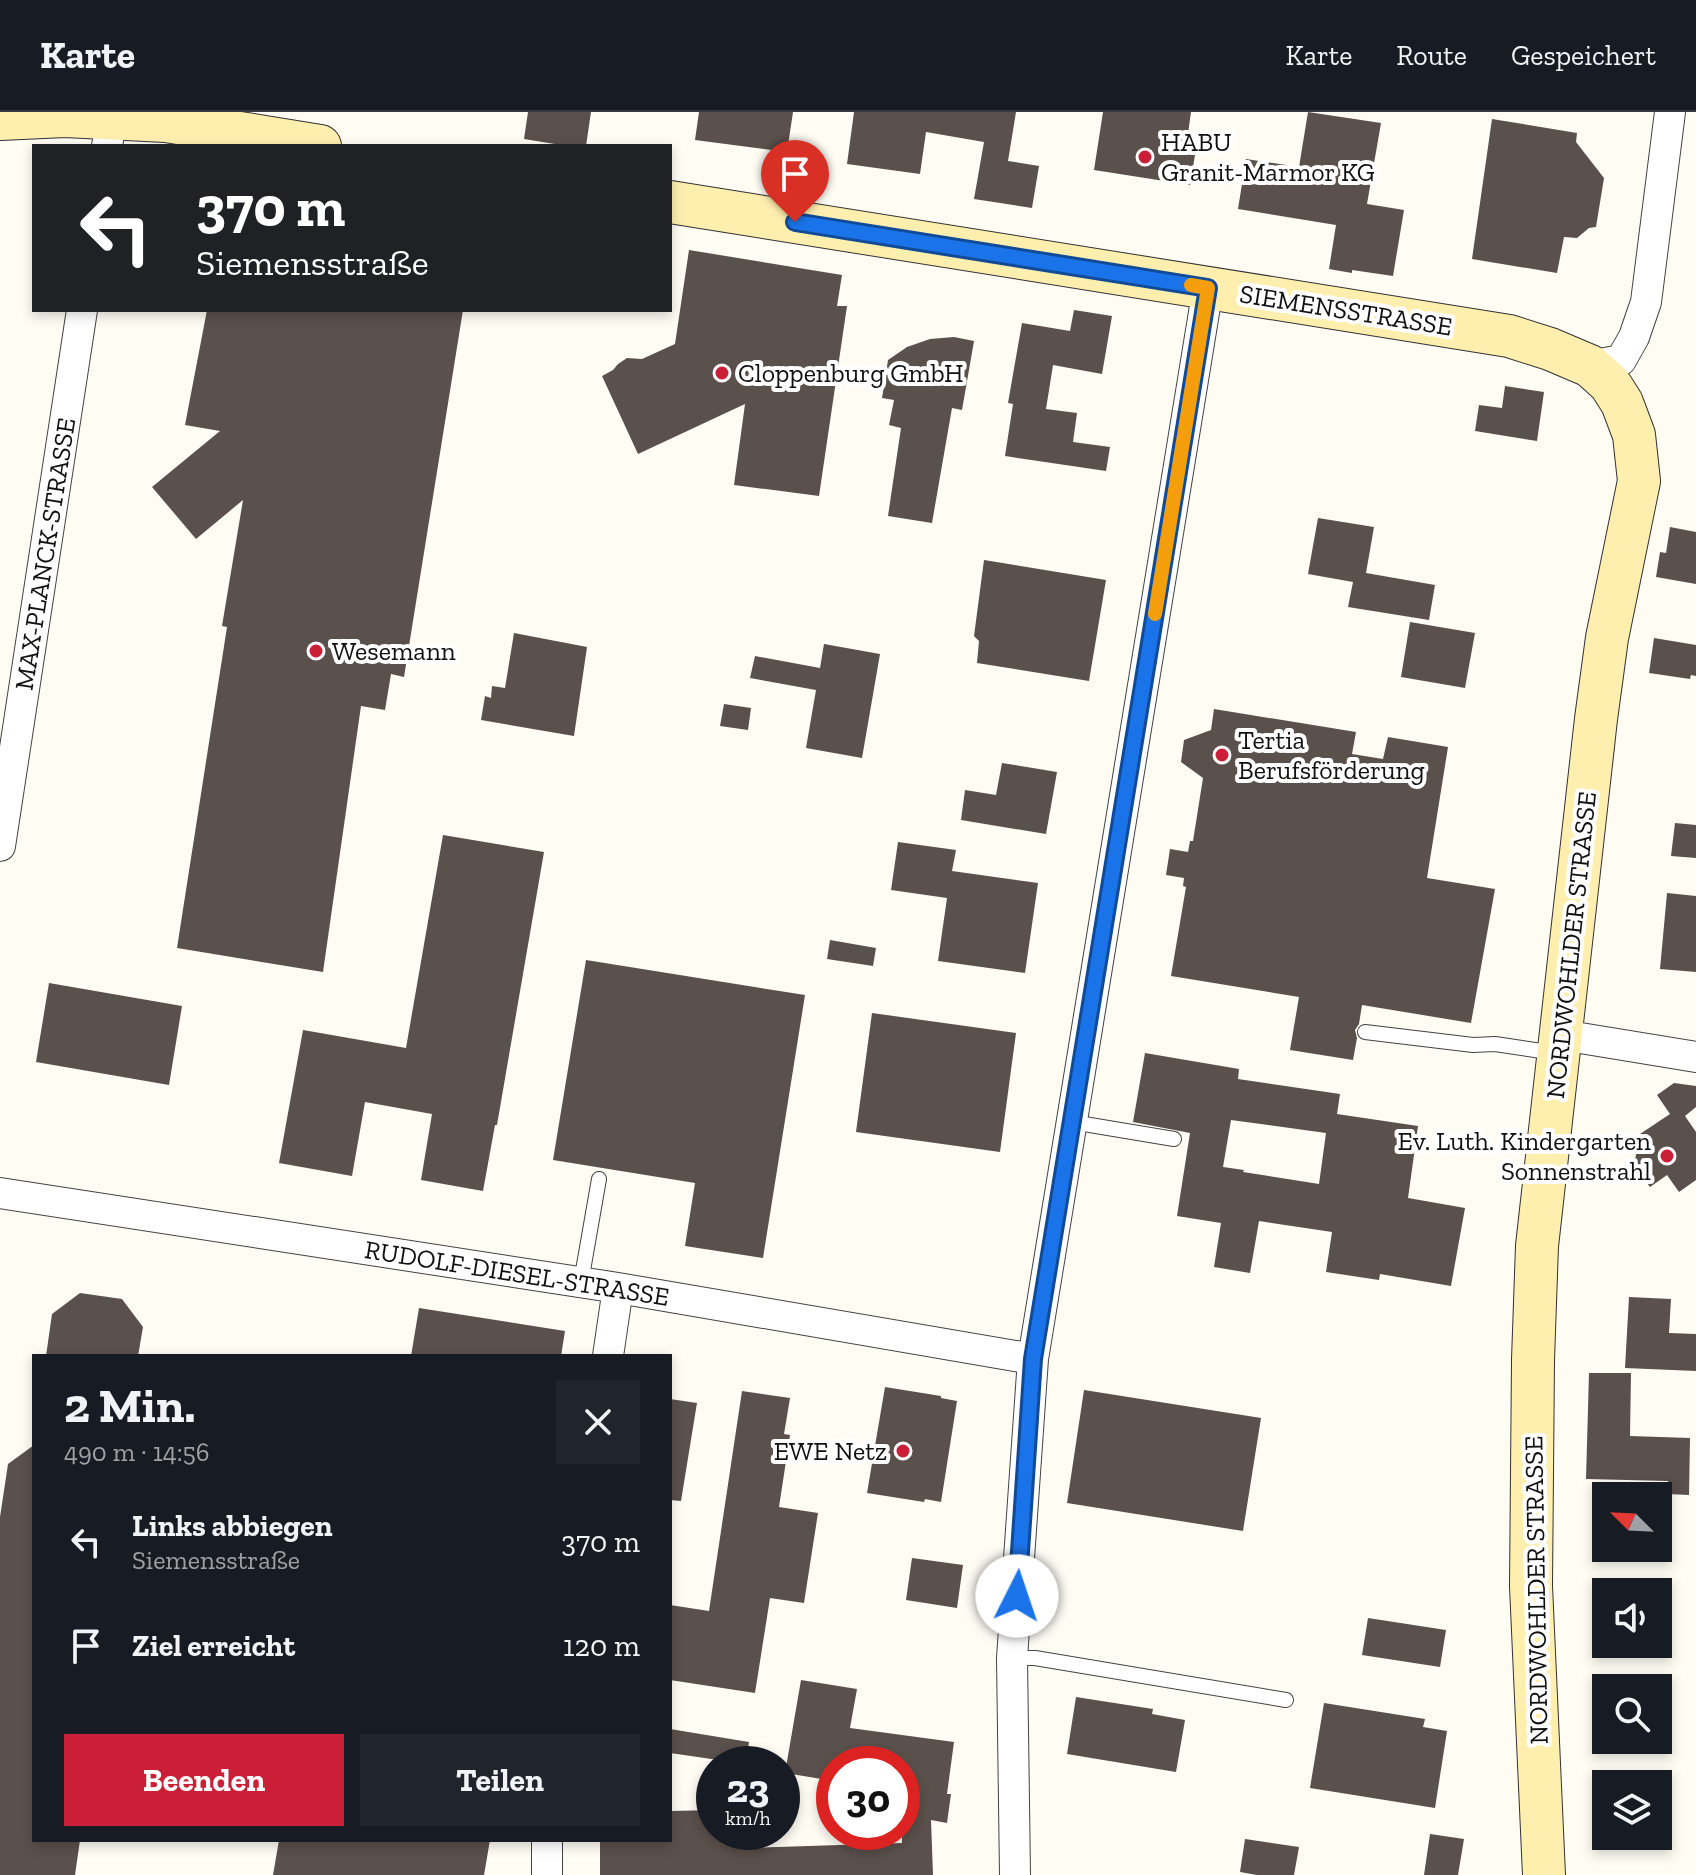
<!DOCTYPE html>
<html lang="de">
<meta charset="utf-8">
<style>
body{margin:0;font-family:"Zilla Slab",serif;background:#20242c;color:#f1f3f6;height:100vh;display:flex;flex-direction:column;font-size:30px;white-space:nowrap}
*{box-sizing:border-box;margin:0}
p{font-size:26px;color:#9ea1a6}
.icon{flex:none;width:44px;height:44px;fill:none;stroke:currentColor;stroke-width:2;stroke-linecap:round;stroke-linejoin:round}
.map{position:relative;flex:1;overflow:hidden}
.sheet{position:absolute;left:32px;top:1242px;width:640px;height:488px;display:flex;flex-direction:column;background:#171b24;border-radius:0px;box-shadow:0 4px 12px #0003}
.sheet>*{flex:none}
.banner{position:absolute;left:32px;top:32px;width:640px;height:168px;border-radius:0px;box-shadow:0 4px 12px #0003;background:#202124;color:#fff;overflow:hidden}
.needle{width:52px;rotate:294deg}
.fabs{position:absolute;left:1592px;top:1370px;display:grid;gap:16px}
.fabs a{display:grid;place-items:center;width:80px;height:80px;border-radius:0px;background:#171b24;box-shadow:0 4px 12px #0003;font-size:40px}
.speed{position:absolute;left:696px;top:1634px;display:flex;gap:16px;font-size:40px;font-weight:700;text-align:center}
.speed>*{display:grid;place-content:center;width:104px;height:104px;border-radius:50%;background:#171b24;box-shadow:0 4px 12px #0003;line-height:1}
.speed small{font-size:20px;font-weight:400}
.speed .limit{border:12px solid #d22;background:#fff;color:#111}
.pin{position:absolute;display:grid;place-items:center;width:68px;height:68px;color:#fff;margin:-82px -34px;border-radius:50% 50% 50% 0;rotate:-45deg;box-shadow:0 0 8px #0007}
.pin .icon{rotate:45deg}
.me{position:absolute;width:88px;margin:-44px;rotate:4deg;stroke-linejoin:round;filter:drop-shadow(0 0 6px #0008)}
.turn{display:flex;align-items:center;gap:28px;height:168px;padding:0 32px;font-size:36px}
.turn .icon{width:104px;height:104px;stroke-width:2.5}
.turn b{display:block;font-size:56px;line-height:68px}
.round{display:grid;place-items:center;flex:none;width:84px;height:84px;border-radius:0px;background:#20242c}
.head{display:flex;align-items:center;justify-content:space-between;height:136px;padding:0 32px}
h1{font-size:48px;font-weight:800;line-height:60px}
.primary-button{display:flex;gap:16px;margin-top:auto;padding:16px 32px}
.primary-button a{flex:1;height:92px;border-radius:0px;background:#ca1f36;color:#fff;font-size:32px;font-weight:800;line-height:92px;text-align:center}
.primary-button a+a{background:#20242c;color:#f1f3f6}
ul{padding:0;list-style:none}
li{display:flex;align-items:center;gap:24px;height:104px;padding:0 32px}
li div{flex:1}
li b{display:block;font-size:30px}
li em{font-style:normal}
header{display:flex;align-items:center;gap:48px;box-sizing:border-box;height:112px;padding:0 40px;background:#171b24;border-bottom:2px solid #363941}
header strong{font-size:38px}
nav{display:flex;gap:44px;margin-inline-start:auto;font-size:28px}
.map>svg:first-child{display:block}
</style>
<header>
<strong>Karte</strong>
<nav><a>Karte</a><a>Route</a><a>Gespeichert</a></nav>
</header>
<div class="map">
<svg width="1696" height="1763" viewBox="0 0 1696 1763">
<rect width="100%" height="100%" fill="#fffcf4"/>
<path fill="#5a504c" fill-rule="evenodd" d="M 528,0 L 591,0 L 586,34 L 567,34 L 524,27 Z
M 699,0 L 793,0 L 787,40 L 695,28 Z
M 854,0 L 1016,0 L 1008,49 L 1039,54 L 1032,96 L 974,87 L 984,30 L 926,20 L 920,62 L 847,52 Z
M 1103,0 L 1191,0 L 1187,29 L 1197,31 L 1190,73 L 1094,58 Z
M 1308,0 L 1381,11 L 1367,92 L 1404,98 L 1393,164 L 1352,158 L 1352,161 L 1329,157 L 1336,113 L 1238,97 L 1246,47 L 1299,55 Z
M 1492,7 L 1577,21 L 1576,30 L 1604,66 L 1596,115 L 1589,116 L 1577,126 L 1564,125 L 1557,161 L 1472,147 Z
M 689,138 L 842,163 L 837,194 L 847,194 L 819,384 L 734,373 L 745,292 L 638,342 L 602,264 L 613,258 L 618,252 L 627,246 L 642,247 L 675,232 Z
M 207,198 L 463,198 L 404,565 L 391,562 L 385,598 L 361,594 L 323,860 L 177,836 L 227,515 L 222,514 L 243,388 L 196,427 L 152,375 L 220,319 L 185,313 Z
M 1074,198 L 1112,204 L 1102,262 L 1053,253 L 1046,297 L 1077,301 L 1073,330 L 1110,335 L 1106,359 L 1005,344 L 1013,292 L 1008,291 L 1022,211 L 1070,219 Z
M 954,225 L 974,229 L 962,298 L 952,296 L 932,411 L 888,404 L 901,316 L 889,313 L 894,288 L 882,286 L 888,248 L 907,235 L 930,227 Z
M 1505,274 L 1544,280 L 1537,329 L 1475,319 L 1479,293 L 1502,296 Z
M 1318,406 L 1374,415 L 1366,461 L 1435,473 L 1429,508 L 1348,495 L 1353,470 L 1308,462 Z
M 1670,415 L 1696,420 L 1696,472 L 1656,465 L 1660,440 L 1666,441 Z
M 984,448 L 1106,468 L 1089,569 L 977,551 L 979,529 L 974,524 Z
M 1410,510 L 1475,521 L 1465,576 L 1401,565 Z
M 514,521 L 587,535 L 574,624 L 481,608 L 485,584 L 491,586 L 492,574 L 505,576 Z
M 1654,526 L 1696,533 L 1696,564 L 1691,563 L 1690,567 L 1649,561 Z
M 824,532 L 880,542 L 862,646 L 806,636 L 816,578 L 750,566 L 755,544 L 820,556 Z
M 724,592 L 751,596 L 748,618 L 720,614 Z
M 1214,597 L 1356,620 L 1352,642 L 1383,647 L 1388,625 L 1448,635 L 1427,766 L 1495,777 L 1471,911 L 1362,893 L 1359,912 L 1355,918 L 1357,926 L 1353,948 L 1290,938 L 1299,885 L 1171,864 L 1186,775 L 1183,774 L 1184,766 L 1166,763 L 1170,737 L 1188,740 L 1190,729 L 1193,729 L 1203,666 L 1181,650 L 1184,628 L 1211,618 Z
M 1002,651 L 1057,660 L 1046,722 L 961,708 L 965,678 L 996,683 Z
M 1675,711 L 1696,713 L 1696,746 L 1671,744 Z
M 443,723 L 544,740 L 497,1013 L 495,1013 L 483,1079 L 421,1068 L 432,1002 L 365,990 L 352,1064 L 279,1051 L 303,918 L 406,936 Z
M 898,730 L 956,738 L 952,759 L 1038,771 L 1025,861 L 938,849 L 947,786 L 891,778 Z
M 1667,781 L 1696,784 L 1696,860 L 1660,857 Z
M 830,828 L 876,836 L 873,854 L 827,847 Z
M 586,848 L 805,883 L 763,1146 L 685,1134 L 695,1071 L 553,1048 Z
M 49,871 L 182,894 L 169,973 L 36,950 Z
M 872,901 L 1016,921 L 1000,1040 L 856,1020 Z
M 1145,941 L 1239,957 L 1238,967 L 1340,982 L 1337,1002 L 1418,1014 L 1408,1086 L 1465,1096 L 1451,1174 L 1380,1162 L 1379,1168 L 1326,1160 L 1332,1120 L 1259,1109 L 1250,1161 L 1214,1155 L 1221,1111 L 1177,1104 L 1190,1021 L 1133,1010 ZM 1231,1008 L 1326,1021 L 1319,1072 L 1243,1060 L 1244,1058 L 1223,1055 Z
M 1674,971 L 1696,974 L 1696,995 L 1685,1004 L 1696,1020 L 1696,1068 L 1679,1080 L 1667,1063 L 1650,1075 L 1634,1053 L 1640,1022 L 1670,1002 L 1657,983 Z
M 80,1181 L 122,1187 L 143,1215 L 138,1244 L 46,1244 L 52,1202 Z
M 1629,1185 L 1671,1187 L 1669,1221 L 1696,1222 L 1696,1259 L 1625,1256 Z
M 419,1196 L 565,1219 L 561,1244 L 411,1244 Z
M 1589,1261 L 1631,1261 L 1630,1324 L 1690,1326 L 1689,1383 L 1667,1382 L 1668,1369 L 1586,1367 Z
M 885,1275 L 941,1284 L 941,1286 L 957,1289 L 941,1390 L 925,1387 L 924,1390 L 867,1381 Z
M 1084,1278 L 1261,1306 L 1243,1419 L 1067,1391 Z
M 742,1279 L 790,1286 L 784,1322 L 790,1323 L 779,1395 L 818,1401 L 804,1491 L 770,1486 L 755,1581 L 670,1568 L 670,1493 L 709,1499 Z
M 670,1287 L 697,1291 L 681,1389 L 670,1388 Z
M 34,1333 L 34,1728 L 80,1728 L 75,1763 L 0,1763 L 0,1405 L 8,1352 Z
M 912,1446 L 963,1453 L 957,1496 L 906,1488 Z
M 1368,1506 L 1446,1518 L 1440,1555 L 1362,1543 Z
M 801,1568 L 857,1577 L 850,1616 L 954,1630 L 947,1682 L 951,1682 L 947,1711 L 931,1708 L 933,1763 L 600,1763 L 600,1728 L 670,1728 L 670,1699 L 714,1698 L 714,1720 L 749,1720 L 749,1736 L 902,1731 L 902,1652 L 834,1652 L 834,1669 L 785,1661 Z
M 1076,1585 L 1153,1597 L 1152,1602 L 1185,1608 L 1176,1660 L 1067,1642 Z
M 1324,1591 L 1425,1607 L 1423,1615 L 1447,1619 L 1435,1696 L 1310,1676 Z
M 670,1617 L 749,1630 L 746,1652 L 670,1641 Z
M 1430,1722 L 1464,1727 L 1458,1763 L 1424,1763 Z
M 1245,1727 L 1299,1735 L 1294,1763 L 1257,1763 L 1240,1760 Z
M 279,1728 L 490,1728 L 484,1763 L 273,1763 Z"/>
<g fill="none" stroke-linecap="round" stroke-linejoin="round">
<defs>
<path id="lane" d="M 1365,920 L 1473,933 L 1495,932 L 1555,941
M 1072,1010 L 1174,1027
M 581,1170 L 599,1067
M 1012,1546 L 1035,1546 L 1286,1588"/>
<path id="street" d="M 107,34 L 113,0
M 1590,254 L 1621,248 L 1634,225 L 1646,190 L 1670,0
M 0,734 L 82,198
M 1562,923 L 1696,945
M 0,1081 L 618,1176 L 1033,1247
M 608,1244 L 618,1176
M 547,1728 L 547,1763
M 1015,1763 L 1012,1546 L 1033,1247 L 1208,176"/>
<path id="secondary" d="M 0,7 L 65,4 L 166,9 L 320,34
M 670,90 L 1509,224 L 1550,237 L 1590,254 L 1610,272 L 1622,291 L 1634,323 L 1639,369 L 1607,526 L 1596,607 L 1537,1134 L 1533,1248 L 1531,1474 L 1544,1763"/>
</defs>
<use href="#lane" stroke="#434343" stroke-width="16"/>
<use href="#street" stroke="#434343" stroke-width="32"/>
<use href="#secondary" stroke="#323232" stroke-width="44"/>
<use href="#lane" stroke="#fff" stroke-width="14"/>
<use href="#street" stroke="#fff" stroke-width="30"/>
<use href="#secondary" stroke="#ffefaf" stroke-width="42"/>
</g>
<g fill="none" stroke-linecap="round" stroke-linejoin="round">
<defs>
<path id="route" d="M 795,110 L 1208,176 L 1033,1247 L 1017,1484"/>
</defs>
<use href="#route" stroke="#114b97" stroke-width="20"/>
<use href="#route" stroke="#1a73e8" stroke-width="14"/>
<path stroke="#f59e0b" stroke-width="14" d="M 1155,502 L 1208,176 L 1191,173"/>
</g>
<g fill="#ca1f36" stroke="#fff" stroke-width="3">
<circle cx="1145" cy="45" r="8"/>
<circle cx="722" cy="261" r="8"/>
<circle cx="316" cy="539" r="8"/>
<circle cx="1222" cy="643" r="8"/>
<circle cx="1667" cy="1044" r="8"/>
<circle cx="903" cy="1339" r="8"/>
</g>
<g text-anchor="middle" stroke-width="8" stroke-linejoin="round" paint-order="stroke">
<g font-size="26" fill="#101010" stroke="#fff" text-anchor="start">
<text x="1161" y="39">HABU<tspan x="1161" dy="30">Granit-Marmor KG</tspan></text>
<text x="738" y="270">Cloppenburg GmbH</text>
<text x="332" y="548">Wesemann</text>
<text x="1238" y="637">Tertia<tspan x="1238" dy="30">Berufsförderung</tspan></text>
<text x="1651" y="1038" text-anchor="end">Ev. Luth. Kindergarten<tspan x="1651" dy="30">Sonnenstrahl</tspan></text>
<text x="887" y="1348" text-anchor="end">EWE Netz</text>
</g>
<g font-size="26" fill="#101010" stroke="#fff">
<text transform="translate(1346 198) rotate(9)" y="9">SIEMENSSTRASSE</text>
<text transform="translate(45 442) rotate(-81)" y="9">MAX-PLANCK-STRASSE</text>
<text transform="translate(1571 833) rotate(-84)" y="9">NORDWOHLDER STRASSE</text>
<text transform="translate(517 1161) rotate(9)" y="9">RUDOLF-DIESEL-STRASSE</text>
<text transform="translate(1536 1478) rotate(-91)" y="9">NORDWOHLDER STRASSE</text>
</g>
</g>
</svg>
<div class="fabs">
<a><svg class="needle" viewBox="-14 -14 28 28"><path d="M0-13l5 13h-10z" fill="#e53935"/><path d="M0 13l5-13h-10z" fill="#9ea1a6"/></svg></a>
<a><svg class="icon" aria-label="sound" viewBox="0 0 24 24"><path d="M4 9h4l5-4v14l-5-4H4zM17 9q2 3 0 6"/></svg></a>
<a><svg class="icon" aria-label="search" viewBox="0 0 24 24"><circle cx="10" cy="10" r="6"/><path d="M15 15l6 6"/></svg></a>
<a><svg class="icon" aria-label="layers" viewBox="0 0 24 24"><path d="M12 4l9 5-9 5-9-5zM3 14l9 5 9-5"/></svg></a>
</div>
<div class="speed"><div>23<small>km/h</small></div><div class="limit">30</div></div>
<div class="pin" style="left:795px;top:110px;background:#d93025"><svg class="icon" aria-label="arrive" viewBox="0 0 24 24"><path d="M6 21V4h12l-3 4 3 4H6"/></svg></div>
<svg class="me" style="left:1017px;top:1484px" viewBox="-20 -20 40 40"><circle r="19" fill="#fff"/><path d="M0-13L10 11 0 6-10 11z" fill="#1a73e8"/></svg>
<div class="banner">
<div class="turn"><svg class="icon" aria-label="left" viewBox="0 0 24 24"><path d="M17 20v-9H6M10 6l-5 5 5 5"/></svg><div><b>370 m</b>Siemensstraße</div></div>
</div>
<section class="sheet">
<div class="head"><div><h1>2 Min.</h1><p>490 m · 14:56</p></div><a class="round"><svg class="icon" aria-label="close" viewBox="0 0 24 24"><path d="M6 6l12 12M18 6L6 18"/></svg></a></div>
<ul>
<li><svg class="icon" aria-label="left" viewBox="0 0 24 24"><path d="M17 20v-9H6M10 6l-5 5 5 5"/></svg><div><b>Links abbiegen</b><p>Siemensstraße</p></div><em>370 m</em></li>
<li><svg class="icon" aria-label="arrive" viewBox="0 0 24 24"><path d="M6 21V4h12l-3 4 3 4H6"/></svg><div><b>Ziel erreicht</b></div><em>120 m</em></li>
</ul>
<div class="primary-button"><a>Beenden</a><a>Teilen</a></div>
</section>
</div>
